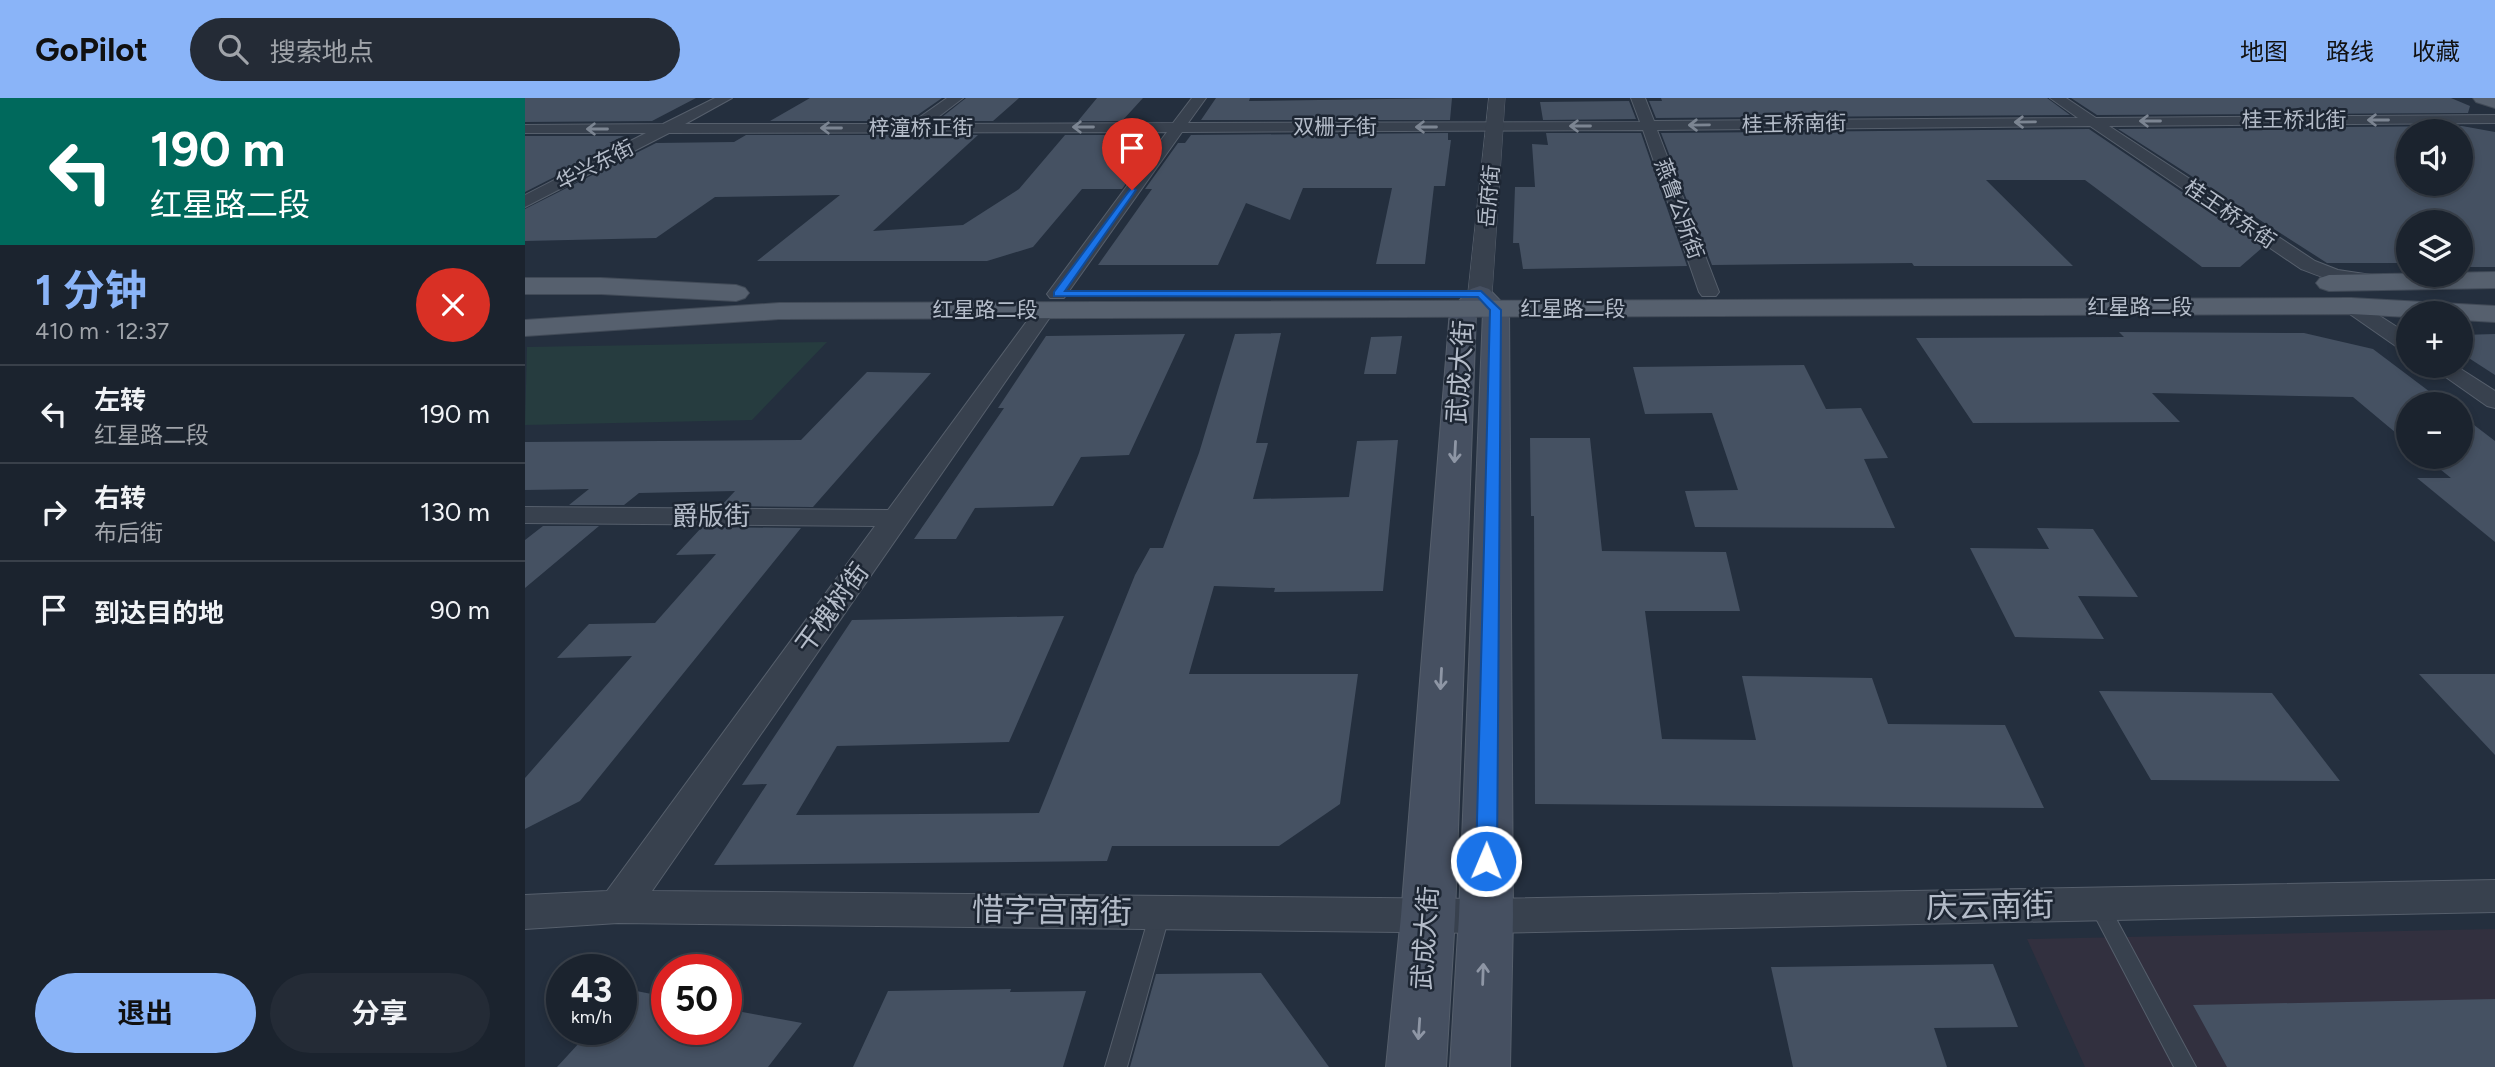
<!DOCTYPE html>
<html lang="zh">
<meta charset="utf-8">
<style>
body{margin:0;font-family:Figtree,"Noto Sans SC",sans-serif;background:#242b36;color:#f1f3f6;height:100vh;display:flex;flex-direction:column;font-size:26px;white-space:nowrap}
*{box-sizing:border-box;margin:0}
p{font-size:23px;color:#a0a4aa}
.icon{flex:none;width:38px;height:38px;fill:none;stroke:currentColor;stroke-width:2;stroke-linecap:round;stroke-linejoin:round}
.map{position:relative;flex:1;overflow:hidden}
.sheet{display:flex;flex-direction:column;background:#1b232e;width:525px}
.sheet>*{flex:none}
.hud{background:#00695c;color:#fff;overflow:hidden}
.fabs{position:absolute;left:1871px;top:21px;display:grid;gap:14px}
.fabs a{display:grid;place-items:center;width:77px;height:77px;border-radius:50%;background:#1b232e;box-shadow:0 4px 10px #0003,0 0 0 2px #39404a;font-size:35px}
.speed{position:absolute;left:21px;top:856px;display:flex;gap:14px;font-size:35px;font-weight:700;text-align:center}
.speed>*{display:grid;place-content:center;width:91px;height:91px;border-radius:50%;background:#1b232e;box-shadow:0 4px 10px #0003,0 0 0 2px #39404a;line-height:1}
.speed small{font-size:18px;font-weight:400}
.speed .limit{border:10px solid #d22;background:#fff;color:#111}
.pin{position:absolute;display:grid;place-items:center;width:60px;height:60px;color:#fff;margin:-72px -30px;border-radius:50% 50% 50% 0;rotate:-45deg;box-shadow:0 0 7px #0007}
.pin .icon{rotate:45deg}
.me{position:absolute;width:77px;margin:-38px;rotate:1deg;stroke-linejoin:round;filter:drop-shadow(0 0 5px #0008)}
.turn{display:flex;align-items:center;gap:24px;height:147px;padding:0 35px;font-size:32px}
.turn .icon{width:91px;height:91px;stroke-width:2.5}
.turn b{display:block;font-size:49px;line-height:60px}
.round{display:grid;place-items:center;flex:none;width:74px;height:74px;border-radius:37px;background:#242b36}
.summary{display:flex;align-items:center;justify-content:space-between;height:119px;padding:0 35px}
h1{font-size:42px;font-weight:700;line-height:52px;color:#8ab4f8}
.action{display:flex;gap:14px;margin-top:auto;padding:14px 35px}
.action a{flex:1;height:80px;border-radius:42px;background:#8ab4f8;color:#111;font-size:28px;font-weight:700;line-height:80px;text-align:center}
.action a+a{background:#242b36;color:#f1f3f6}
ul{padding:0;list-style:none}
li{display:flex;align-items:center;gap:21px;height:98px;padding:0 35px;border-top:2px solid #39404a}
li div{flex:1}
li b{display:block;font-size:26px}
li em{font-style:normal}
header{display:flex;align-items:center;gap:42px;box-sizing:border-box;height:98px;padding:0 35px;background:#8ab4f8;color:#111}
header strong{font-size:33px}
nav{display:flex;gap:38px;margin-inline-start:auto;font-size:24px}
.search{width:490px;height:63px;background:#242b36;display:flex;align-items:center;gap:18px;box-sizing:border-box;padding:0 24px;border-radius:38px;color:#a0a4aa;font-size:26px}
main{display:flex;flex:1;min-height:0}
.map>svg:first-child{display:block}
</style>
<header>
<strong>GoPilot</strong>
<div class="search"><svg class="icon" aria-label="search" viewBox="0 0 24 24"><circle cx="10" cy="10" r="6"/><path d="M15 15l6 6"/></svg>搜索地点</div>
<nav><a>地图</a><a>路线</a><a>收藏</a></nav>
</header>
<main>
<section class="sheet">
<div class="hud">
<div class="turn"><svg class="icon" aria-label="left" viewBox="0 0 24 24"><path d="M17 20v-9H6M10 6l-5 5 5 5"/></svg><div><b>190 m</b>红星路二段</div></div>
</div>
<div class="summary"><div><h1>1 分钟</h1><p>410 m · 12:37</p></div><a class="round" style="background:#d93025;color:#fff"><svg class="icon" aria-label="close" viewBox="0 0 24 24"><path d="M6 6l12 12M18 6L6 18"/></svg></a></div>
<ul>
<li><svg class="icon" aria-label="left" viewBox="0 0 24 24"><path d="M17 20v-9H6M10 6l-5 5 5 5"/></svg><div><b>左转</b><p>红星路二段</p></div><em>190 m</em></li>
<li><svg class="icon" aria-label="right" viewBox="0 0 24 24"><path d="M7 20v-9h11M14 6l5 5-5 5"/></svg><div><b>右转</b><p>布后街</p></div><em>130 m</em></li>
<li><svg class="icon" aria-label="arrive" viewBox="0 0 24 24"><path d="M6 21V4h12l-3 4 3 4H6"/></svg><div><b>到达目的地</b></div><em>90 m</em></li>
</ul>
<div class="action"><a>退出</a><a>分享</a></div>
</section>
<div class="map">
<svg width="1970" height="969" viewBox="0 0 1970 969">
<rect width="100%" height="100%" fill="#242f3e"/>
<path fill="#32303f" d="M 1970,831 L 1970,969 L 1560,969 L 1502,841 Z"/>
<path fill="#263c3f" d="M 302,244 L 227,322 L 0,327 L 2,249 Z"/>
<path fill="#455162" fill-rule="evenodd" d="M 0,0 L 171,0 L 127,23 L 0,24 Z
M 285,0 L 417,0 L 384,23 L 245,23 Z
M 441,0 L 494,0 L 468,23 L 412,23 Z
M 572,0 L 618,0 L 597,23 L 553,23 Z
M 691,0 L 725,0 L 724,3 L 927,0 L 925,22 L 676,22 Z
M 1136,0 L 1522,0 L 1545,17 L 1131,20 L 1124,3 L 1137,3 Z
M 1546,0 L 1926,0 L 1945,8 L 1943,15 L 1572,17 Z
M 1104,3 L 1111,21 L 1018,22 L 1015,4 Z
M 1937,28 L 1970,34 L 1970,169 L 1936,169 L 1936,124 L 1883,124 L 1883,169 L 1876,165 L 1802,165 L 1593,31 ZM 1883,33 L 1936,33 L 1936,86 L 1883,86 Z
M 1564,31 L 1738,149 L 1715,169 L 1677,169 L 1560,82 L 1461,82 L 1548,168 L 1389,168 L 1387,165 L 1187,167 L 1136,35 Z
M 923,35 L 923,42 L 926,42 L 920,88 L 909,88 L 900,166 L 851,166 L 867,90 L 778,90 L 765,122 L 721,105 L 693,167 L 573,167 L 627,91 L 620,91 L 653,45 L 660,45 L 666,37 Z
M 1021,35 L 1116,35 L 1162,168 L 998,171 L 994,145 L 988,145 L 990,89 L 1010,89 L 1007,46 L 1023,47 Z
M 221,37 L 453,37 L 348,133 L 438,127 L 494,91 L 540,37 L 584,37 L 577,45 L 631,45 L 597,91 L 557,91 L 508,149 L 462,163 L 232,163 L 315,97 L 190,99 L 131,140 L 0,143 L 0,111 L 131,45 L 209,44 Z
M 0,38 L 99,38 L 84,45 L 96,45 L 0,94 Z
M 1594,234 L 1779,235 L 1848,251 L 1921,306 L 1883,306 L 1883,345 L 1828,299 L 1627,295 L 1655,324 L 1448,325 L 1391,240 L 1599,239 Z
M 756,235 L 731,345 L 743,345 L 728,401 L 824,399 L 832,343 L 873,342 L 858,493 L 749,494 L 750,490 L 689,488 L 664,576 L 833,576 L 815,706 L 754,748 L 587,748 L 582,763 L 189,767 L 242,686 L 217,687 L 327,522 L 539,518 L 484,644 L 312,648 L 271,717 L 514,715 L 610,477 L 625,450 L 638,450 L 674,355 L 710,236 Z
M 660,236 L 604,357 L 556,359 L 528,408 L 450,410 L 431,441 L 389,441 L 479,310 L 473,310 L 521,238 Z
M 1970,236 L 1970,277 L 1936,255 L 1936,237 Z
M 877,238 L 871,276 L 839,276 L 846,239 Z
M 1279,267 L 1301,311 L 1336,310 L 1363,360 L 1339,361 L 1370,430 L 1170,429 L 1160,393 L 1213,392 L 1187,315 L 1120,316 L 1108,269 Z
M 342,274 L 406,275 L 288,409 L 196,408 L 210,393 L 114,395 L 99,407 L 44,407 L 64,391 L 0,392 L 0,344 L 276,342 Z
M 1936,317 L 1970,343 L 1970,444 L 1892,380 L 1926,380 L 1900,359 L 1936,359 Z
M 1005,340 L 1065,340 L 1077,453 L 1201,454 L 1215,513 L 1120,513 L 1137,641 L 1231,642 L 1217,578 L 1347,580 L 1363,626 L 1480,627 L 1519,710 L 1010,706 L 1009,418 L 1006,418 Z
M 18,428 L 74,428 L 0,490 L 0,442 Z
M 177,429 L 276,430 L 55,703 L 0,731 L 0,680 L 107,558 L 32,560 L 64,526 L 130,525 L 191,456 L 151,457 Z
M 1512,430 L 1568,431 L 1613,499 L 1553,498 L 1579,541 L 1490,539 L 1445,450 L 1524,451 Z
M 1894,576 L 1970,576 L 1970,657 Z
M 1574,593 L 1747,595 L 1815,683 L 1626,682 Z
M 1468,866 L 1493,929 L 1409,930 L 1422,969 L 1268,969 L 1246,869 Z
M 736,875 L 804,969 L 605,969 L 631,876 Z
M 96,890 L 142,899 L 142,931 L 201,931 L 201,911 L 277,925 L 243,969 L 32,969 L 67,931 L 96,931 Z
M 486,891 L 485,894 L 561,893 L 538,969 L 328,969 L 363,893 Z
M 1970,901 L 1970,969 L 1702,969 L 1668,907 Z"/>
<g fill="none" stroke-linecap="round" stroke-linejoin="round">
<defs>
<path id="service" d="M 1574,799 L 1581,802 L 1671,969 L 1649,969 L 1564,807 L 1567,802 Z
M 635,807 L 642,809 L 645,815 L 602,969 L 580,969 L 625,815 L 628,809 Z"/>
<path id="minor" d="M 190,0 L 207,0 L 160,26 L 385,26 L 422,0 L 438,0 L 404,26 L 648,25 L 667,0 L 681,0 L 663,25 L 1115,24 L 1106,0 L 1120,0 L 1129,23 L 1553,20 L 1525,0 L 1541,0 L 1571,20 L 1970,17 L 1970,25 L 1584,28 L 1790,163 L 1813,172 L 1853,178 L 1856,182 L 1853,186 C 1829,192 1799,180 1776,171 L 1565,28 L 1132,32 L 1194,194 L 1191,198 L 1177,198 L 1174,194 L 1118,32 L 657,34 L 539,200 L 525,200 L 522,196 L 642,34 L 144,35 L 0,109 L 0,97 L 121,35 L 0,35 L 0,27 L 138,26 Z
M 1826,202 L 1833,204 L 1883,236 L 1883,252 L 1875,251 L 1819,212 L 1816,208 L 1819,204 Z
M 520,206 L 527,208 L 530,212 L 127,793 L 961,801 L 1970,782 L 1970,814 L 961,835 L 93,825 L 0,831 L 0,797 L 82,793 L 350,428 L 0,425 L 0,409 L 363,412 L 513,208 Z
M 1905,268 L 1931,268 L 1970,293 L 1970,310 L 1962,308 Z"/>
<path id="tertiary" d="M 964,0 L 980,0 L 967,196 L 964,201 L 955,203 L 946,201 L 943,196 Z"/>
<path id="secondary" d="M 955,188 L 964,191 L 984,212 L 988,818 L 985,969 L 925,969 L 934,818 L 958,214 L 955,211 L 951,214 L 930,818 L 921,969 L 861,969 L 876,818 L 925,212 L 946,191 Z"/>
<path id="primary" d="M 1948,0 L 1970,0 L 1970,10 L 1951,4 Z
M 1970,174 L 1970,190 L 1804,193 L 1795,190 L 1791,185 L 1795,180 L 1804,177 Z
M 0,180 L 76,180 L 211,187 L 220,190 L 224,195 L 220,200 L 211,203 L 76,196 L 0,196 Z
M 1826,200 L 1970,208 L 1970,224 L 1936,222 L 1936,215 L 1883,215 L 1883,219 L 1826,216 L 254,221 L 0,238 L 0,222 L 254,205 Z"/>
</defs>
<use href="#service" stroke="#565f6c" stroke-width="2"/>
<use href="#minor" stroke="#565f6c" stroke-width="2"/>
<use href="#tertiary" stroke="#565f6c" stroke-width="1"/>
<use href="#secondary" stroke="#565f6c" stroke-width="2"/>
<use href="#primary" stroke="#414a57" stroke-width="2"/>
<use href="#service" fill="#38414e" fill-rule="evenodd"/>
<use href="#minor" fill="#38414e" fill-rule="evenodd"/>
<use href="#tertiary" fill="#38414e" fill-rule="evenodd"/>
<use href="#secondary" fill="#465061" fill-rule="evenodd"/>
<use href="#primary" fill="#56606e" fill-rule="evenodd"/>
</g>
<defs><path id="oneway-shaft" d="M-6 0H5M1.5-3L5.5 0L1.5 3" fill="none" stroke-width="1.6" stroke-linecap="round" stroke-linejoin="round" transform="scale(1.75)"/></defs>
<g stroke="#7c8592">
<use href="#oneway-shaft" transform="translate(1853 22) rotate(180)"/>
<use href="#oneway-shaft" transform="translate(1625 23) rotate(180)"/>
<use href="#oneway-shaft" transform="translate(1500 24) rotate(179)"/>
<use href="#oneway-shaft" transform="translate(1174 27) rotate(179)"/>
<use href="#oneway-shaft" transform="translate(1055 28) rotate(180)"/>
<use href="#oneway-shaft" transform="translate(558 29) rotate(180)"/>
<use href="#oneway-shaft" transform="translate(901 29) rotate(180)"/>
<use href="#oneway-shaft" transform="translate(306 30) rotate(180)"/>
<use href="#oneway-shaft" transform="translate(72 31) rotate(-180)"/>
</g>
<g stroke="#8e96a5">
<use href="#oneway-shaft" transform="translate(930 354) rotate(93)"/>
<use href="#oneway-shaft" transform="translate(916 581) rotate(93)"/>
<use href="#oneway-shaft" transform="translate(958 876) rotate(-88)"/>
<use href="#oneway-shaft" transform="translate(894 931) rotate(94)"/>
</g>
<path fill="#1a73e8" stroke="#114b97" stroke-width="2" d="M 607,89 L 611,92 L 540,193 L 956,193 L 976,212 L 972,763 L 969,769 L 961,771 L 954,769 L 951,763 L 965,212 L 953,199 L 529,198 L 529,194 Z"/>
<g text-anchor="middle" stroke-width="5" stroke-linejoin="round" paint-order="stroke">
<g font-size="21" fill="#b4bcc9" stroke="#1d2633">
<text x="1769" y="29">桂王桥北街</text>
<text transform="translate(1269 26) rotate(-1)" y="7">桂王桥南街</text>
<text x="810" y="36">双栅子街</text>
<text x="396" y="37">梓潼桥正街</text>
<text transform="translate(70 67) rotate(-27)" y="7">华兴东街</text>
<text transform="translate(964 98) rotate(-85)" y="7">岳府街</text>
<text transform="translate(1154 111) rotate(70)" y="7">燕鲁公所街</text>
<text transform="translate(1705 116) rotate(34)" y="7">桂王桥东街</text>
<text x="1615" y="216">红星路二段</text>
<text x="1048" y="218">红星路二段</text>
<text x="460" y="219">红星路二段</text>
</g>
<g font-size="26" fill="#b4bcc9" stroke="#1d2633">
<text transform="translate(935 274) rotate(-86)" y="9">武成大街</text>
<text x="186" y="427">爵版街</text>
<text transform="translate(307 510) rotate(-54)" y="9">干槐树街</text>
<text transform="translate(900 840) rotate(-86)" y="9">武成大街</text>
</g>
<g font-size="32" fill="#b4bcc9" stroke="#1d2633">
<text transform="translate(1465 808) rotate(-1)" y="11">庆云南街</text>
<text transform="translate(527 813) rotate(1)" y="11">惜字宫南街</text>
</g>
</g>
</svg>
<div class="fabs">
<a><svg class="icon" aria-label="sound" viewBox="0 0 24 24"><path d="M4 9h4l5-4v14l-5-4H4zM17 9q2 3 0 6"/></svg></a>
<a><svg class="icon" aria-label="layers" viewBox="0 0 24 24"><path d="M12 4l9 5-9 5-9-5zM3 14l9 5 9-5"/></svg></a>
<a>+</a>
<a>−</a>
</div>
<div class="speed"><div>43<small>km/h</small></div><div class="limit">50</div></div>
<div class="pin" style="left:607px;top:92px;background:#d93025"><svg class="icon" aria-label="arrive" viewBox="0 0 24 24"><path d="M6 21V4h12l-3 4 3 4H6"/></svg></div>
<svg class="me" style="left:961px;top:763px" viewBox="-20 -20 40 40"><circle r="17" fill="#1a73e8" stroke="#fff" stroke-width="3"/><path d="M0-11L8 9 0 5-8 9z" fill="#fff"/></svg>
</div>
</main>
